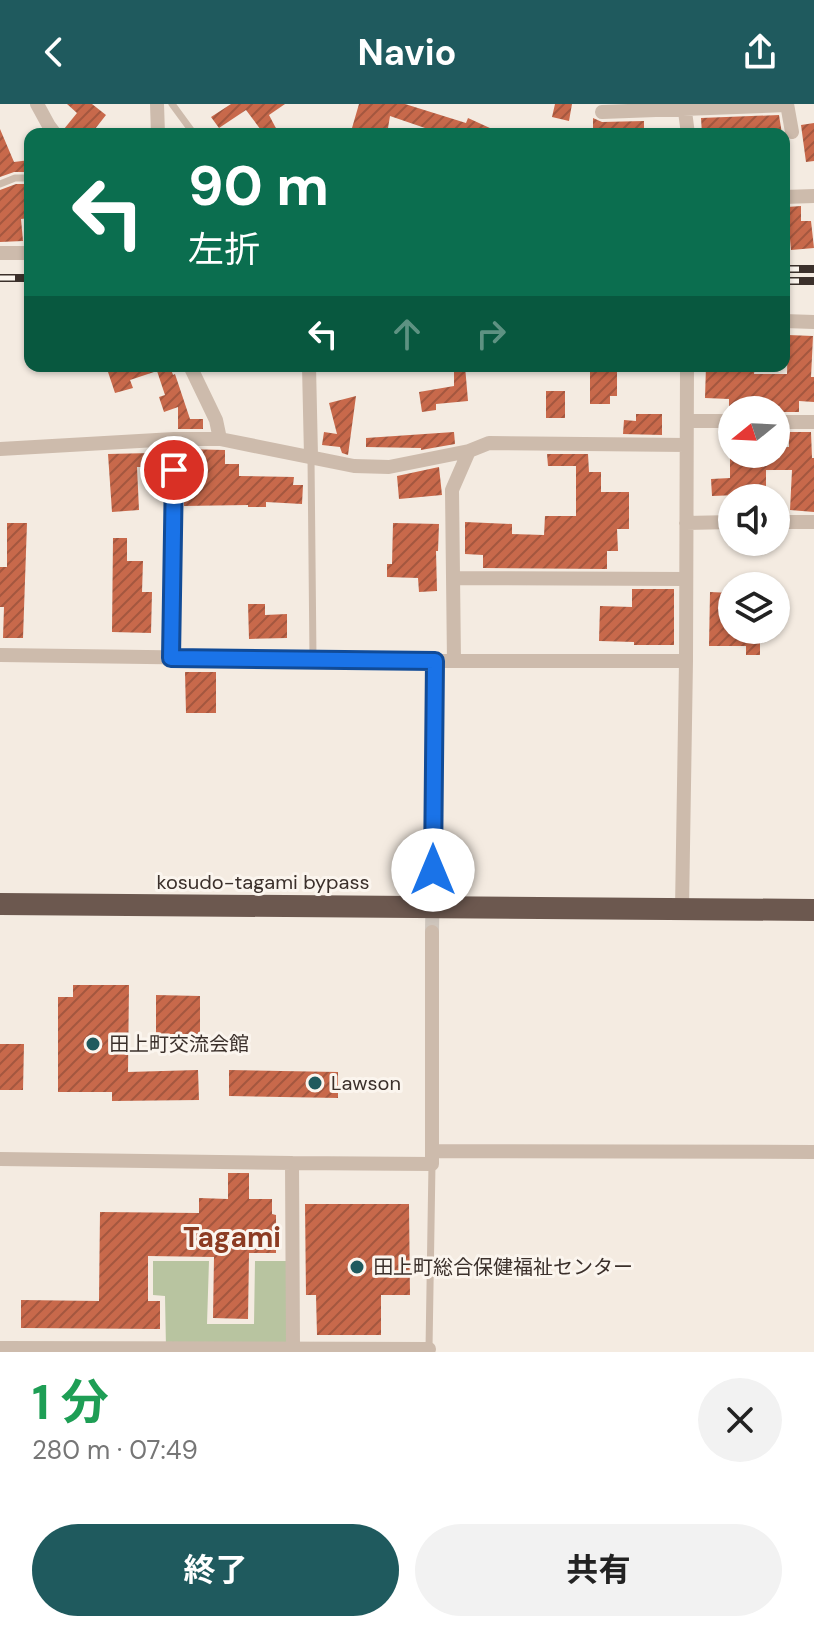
<!DOCTYPE html>
<html lang="ja">
<meta charset="utf-8">
<style>
body{margin:0;font-family:"DM Sans","Noto Sans JP",sans-serif;background:#f2f2f2;color:#222;height:100vh;display:flex;flex-direction:column;font-size:30px;white-space:nowrap}
*{box-sizing:border-box;margin:0}
p{font-size:26px;color:#767676}
.icon{flex:none;width:44px;height:44px;fill:none;stroke:currentColor;stroke-width:2;stroke-linecap:round;stroke-linejoin:round}
.map{position:relative;height:1248px;overflow:hidden}
.side{display:flex;flex-direction:column;background:#fff;flex:1}
.side>*{flex:none}
.banner{position:absolute;left:24px;top:24px;width:766px;height:244px;border-radius:16px;box-shadow:0 2px 6px #0004;background:#0b6e4f;color:#fff;overflow:hidden}
.needle{width:52px;rotate:252deg}
.controls{position:absolute;left:718px;top:292px;display:grid;gap:16px}
.controls a{display:grid;place-items:center;width:72px;height:72px;border-radius:50%;background:#fff;box-shadow:0 2px 6px #0004;font-size:40px}
.pin{position:absolute;display:grid;place-items:center;width:68px;height:68px;color:#fff;margin:-34px;border:4px solid #fff;border-radius:50%;box-shadow:0 2px 8px #0007}
.me{position:absolute;width:88px;margin:-44px;rotate:0deg;stroke-linejoin:round;filter:drop-shadow(0 0 6px #0008)}
.turn{display:flex;align-items:center;gap:28px;height:168px;padding:0 32px;font-size:36px}
.turn .icon{width:104px;height:104px;stroke-width:2.5}
.turn b{display:block;font-size:56px;line-height:68px}
.lanes{display:flex;align-items:center;height:76px;padding:0 32px;background:#0003;justify-content:center;gap:40px;direction:ltr}
.lanes .off{opacity:.35}
.round{display:grid;place-items:center;flex:none;width:84px;height:84px;border-radius:42px;background:#f2f2f2}
.overview{display:flex;align-items:center;justify-content:space-between;height:136px;padding:0 32px}
h1{font-size:48px;font-weight:700;line-height:60px;color:#1e9e55}
.cta{display:flex;gap:16px;margin-top:auto;padding:16px 32px}
.cta a{flex:1;height:92px;border-radius:48px;background:#1f5a5e;color:#fff;font-size:32px;font-weight:700;line-height:92px;text-align:center}
.cta a+a{background:#f2f2f2;color:#222}
header{display:flex;justify-content:space-between;align-items:center;height:104px;padding:0 32px;background:#1f5a5e;color:#fff;font-size:36px;font-weight:700}
.map>svg:first-child{display:block}
</style>
<header><svg class="icon" aria-label="back" viewBox="0 0 24 24"><path d="M15 5l-7 7 7 7"/></svg>Navio<svg class="icon" aria-label="share" viewBox="0 0 24 24"><path d="M12 15V3M7 8l5-5 5 5M5 13v7h14v-7"/></svg></header>
<div class="map">
<svg width="814" height="1248" viewBox="0 0 814 1248">
<defs>
<pattern id="building-hatch" width="6" height="6" patternUnits="userSpaceOnUse" patternTransform="scale(2)"><rect width="6" height="6" fill="#c8694b"/><path d="M-1 1l2-2M0 6l6-6M5 7l2-2" fill="none" stroke="#a4573f"/></pattern>
</defs>
<rect width="100%" height="100%" fill="#f4ebe1"/>
<path fill="#b8c4a0" d="M 153,1157 L 209,1157 L 207,1220 L 254,1220 L 255,1157 L 293,1157 L 293,1245 L 166,1244 L 165,1192 L 153,1191 Z"/>
<path fill="url(#building-hatch)" d="M 67,0 L 92,0 L 106,11 L 91,30 L 65,30 L 64,25 L 77,9 Z
M 231,0 L 285,0 L 269,11 L 279,30 L 264,30 L 246,6 L 219,24 L 211,13 Z
M 359,0 L 405,0 L 466,19 L 468,14 L 503,30 L 424,30 L 425,24 L 390,12 L 387,30 L 372,30 L 352,24 Z
M 555,0 L 572,0 L 569,17 L 552,13 Z
M 779,11 L 782,30 L 702,30 L 701,14 Z
M 593,14 L 602,18 L 644,17 L 644,30 L 593,30 Z
M 814,19 L 814,57 L 806,58 L 801,21 Z
M 0,25 L 14,58 L 30,56 L 30,68 L 14,68 L 0,73 Z
M 16,80 L 30,80 L 30,114 L 21,115 L 23,137 L 0,138 L 0,86 Z
M 801,102 L 801,117 L 811,117 L 814,144 L 791,146 L 787,103 Z
M 788,231 L 813,232 L 811,273 L 814,273 L 814,298 L 799,297 L 799,308 L 776,308 L 776,306 L 747,306 L 747,304 L 729,303 L 729,295 L 705,294 L 706,262 L 755,262 L 754,270 L 787,270 Z
M 128,262 L 170,262 L 173,271 L 175,270 L 190,315 L 203,315 L 203,325 L 178,325 L 178,303 L 164,308 L 159,293 L 165,291 L 157,267 L 130,276 L 133,284 L 115,289 L 108,268 Z
M 454,262 L 465,262 L 468,297 L 436,300 L 436,306 L 422,308 L 419,288 L 454,282 Z
M 590,262 L 617,262 L 617,292 L 610,292 L 610,300 L 590,300 Z
M 546,287 L 565,287 L 565,314 L 546,314 Z
M 356,292 L 348,351 L 342,349 L 340,343 L 322,341 L 324,328 L 337,330 L 329,299 Z
M 636,310 L 662,310 L 662,331 L 623,330 L 624,316 L 636,317 Z
M 454,328 L 455,340 L 421,346 L 421,344 L 366,343 L 366,334 Z
M 789,328 L 811,328 L 812,354 L 814,354 L 814,408 L 790,406 L 792,366 L 766,366 L 766,390 L 712,392 L 711,375 L 730,374 L 730,350 L 776,350 L 776,343 L 789,343 Z
M 184,345 L 225,346 L 225,360 L 239,360 L 239,372 L 294,373 L 293,381 L 303,381 L 302,400 L 266,398 L 266,403 L 248,403 L 248,401 L 184,402 Z
M 152,349 L 152,363 L 137,363 L 139,406 L 112,408 L 108,350 Z
M 547,350 L 588,350 L 589,368 L 601,368 L 601,388 L 629,388 L 629,425 L 617,425 L 618,447 L 607,447 L 607,465 L 483,464 L 483,451 L 465,450 L 465,418 L 512,420 L 512,430 L 544,431 L 545,412 L 576,412 L 576,362 L 548,362 Z
M 439,363 L 442,391 L 399,395 L 397,372 Z
M 7,419 L 27,419 L 23,534 L 3,534 L 4,503 L 0,503 L 0,463 L 7,463 Z
M 393,419 L 439,420 L 438,447 L 436,447 L 437,487 L 419,488 L 418,474 L 387,473 L 387,460 L 392,460 Z
M 113,434 L 127,434 L 127,457 L 143,457 L 142,488 L 152,488 L 151,529 L 112,528 Z
M 632,485 L 674,485 L 674,541 L 634,541 L 634,538 L 599,537 L 600,502 L 632,503 Z
M 710,488 L 732,489 L 730,526 L 760,526 L 760,551 L 746,551 L 746,542 L 709,542 Z
M 248,500 L 265,500 L 265,511 L 287,510 L 287,534 L 249,535 Z
M 185,568 L 216,568 L 216,609 L 186,609 Z
M 73,881 L 129,881 L 128,968 L 198,966 L 199,996 L 112,997 L 112,988 L 58,988 L 58,893 L 73,893 Z
M 156,891 L 200,892 L 200,938 L 156,937 Z
M 0,940 L 24,940 L 23,986 L 0,986 Z
M 229,966 L 338,968 L 338,994 L 229,992 Z
M 228,1069 L 249,1069 L 249,1095 L 272,1095 L 272,1110 L 276,1111 L 276,1149 L 249,1149 L 248,1215 L 213,1214 L 214,1153 L 148,1152 L 148,1197 L 160,1197 L 160,1225 L 21,1224 L 21,1196 L 99,1197 L 100,1108 L 199,1109 L 199,1094 L 228,1095 Z
M 305,1100 L 409,1100 L 410,1191 L 381,1191 L 381,1231 L 317,1231 L 316,1191 L 306,1191 Z"/>
<g fill="none" stroke-linecap="round" stroke-linejoin="round">
<path stroke="#cfc6bd" stroke-width="14" stroke-dasharray="14 7" stroke-linecap="butt" d="M 432,828 L 433,766"/>
<path stroke="#cdbbac" stroke-width="7" d="M 172,0 L 194,30
M 0,80 L 15,74 L 30,74
M 311,354 L 313,555
M 429,1245 L 432,1060"/>
<path stroke="#cdbbac" stroke-width="14" d="M 37,0 L 49,22 L 55,30
M 157,0 L 158,30
M 684,0 L 688,30
M 787,0 L 792,28
M 602,8 L 787,1
M 784,93 L 814,92
M 0,149 L 30,149
M 784,217 L 814,218
M 190,262 L 216,316 L 220,335
M 309,262 L 311,352
M 687,317 L 732,317
M 776,318 L 814,318
M 0,345 L 174,335 L 220,335 L 354,362 L 389,363 L 469,347 L 489,339 L 686,341
M 776,418 L 814,418
M 686,419 L 732,418
M 454,474 L 685,475
M 0,551 L 435,557 L 686,557
M 171,554 L 174,335
M 454,557 L 452,386 L 469,347
M 433,766 L 435,557
M 682,805 L 686,557 L 687,262
M 432,1047 L 814,1048
M 0,1055 L 292,1059
M 0,1244 L 429,1245
M 293,1245 L 292,1059 L 432,1060 L 432,828"/>
<path stroke="#6c584f" stroke-width="22" d="M 0,800 L 814,806"/>
<defs>
<path id="rail" d="M 784,165 L 814,165
M 0,174 L 30,174
M 784,177 L 814,177"/>
</defs>
<use href="#rail" stroke="#3b302b" stroke-width="8"/>
<use href="#rail" stroke="#fbf5ee" stroke-width="5" stroke-dasharray="15" stroke-linecap="butt"/>
</g>
<g fill="none" stroke-linecap="round" stroke-linejoin="round">
<defs>
<path id="route" d="M 174,366 L 171,554 L 435,557 L 433,766"/>
</defs>
<use href="#route" stroke="#114b97" stroke-width="20"/>
<use href="#route" stroke="#1a73e8" stroke-width="14"/>
</g>
<g fill="#1f5a5e" stroke="#fbf5ee" stroke-width="3">
<circle cx="93" cy="940" r="8"/>
<circle cx="315" cy="979" r="8"/>
<circle cx="357" cy="1163" r="8"/>
</g>
<g text-anchor="middle" stroke-width="6" stroke-linejoin="round" paint-order="stroke">
<g font-size="20" fill="#3b302b" stroke="#fbf5ee">
<text x="263" y="785">kosudo-tagami bypass</text>
</g>
<g font-size="20" fill="#3b302b" stroke="#fbf5ee" text-anchor="start">
<text x="109" y="947">田上町交流会館</text>
<text x="331" y="986">Lawson</text>
<text x="373" y="1170">田上町総合保健福祉センター</text>
</g>
<g font-size="28" font-weight="bold" fill="#8c3b22" stroke="#fbf5ee">
<text x="232" y="1143">Tagami</text>
</g>
</g>
</svg>
<div class="controls">
<a><svg class="needle" viewBox="-14 -14 28 28"><path d="M0-13l5 13h-10z" fill="#e53935"/><path d="M0 13l5-13h-10z" fill="#767676"/></svg></a>
<a><svg class="icon" aria-label="sound" viewBox="0 0 24 24"><path d="M4 9h4l5-4v14l-5-4H4zM17 9q2 3 0 6"/></svg></a>
<a><svg class="icon" aria-label="layers" viewBox="0 0 24 24"><path d="M12 4l9 5-9 5-9-5zM3 14l9 5 9-5"/></svg></a>
</div>
<div class="pin" style="left:174px;top:366px;background:#d93025"><svg class="icon" aria-label="arrive" viewBox="0 0 24 24"><path d="M6 21V4h12l-3 4 3 4H6"/></svg></div>
<svg class="me" style="left:433px;top:766px" viewBox="-20 -20 40 40"><circle r="19" fill="#fff"/><path d="M0-13L10 11 0 6-10 11z" fill="#1a73e8"/></svg>
<div class="banner">
<div class="turn"><svg class="icon" aria-label="left" viewBox="0 0 24 24"><path d="M17 20v-9H6M10 6l-5 5 5 5"/></svg><div><b>90 m</b>左折</div></div>
<div class="lanes"><svg class="icon" aria-label="left" viewBox="0 0 24 24"><path d="M17 20v-9H6M10 6l-5 5 5 5"/></svg><svg class="icon off" aria-label="ahead" viewBox="0 0 24 24"><path d="M12 20V5M6 11l6-6 6 6"/></svg><svg class="icon off" aria-label="right" viewBox="0 0 24 24"><path d="M7 20v-9h11M14 6l5 5-5 5"/></svg></div>
</div>
</div>
<section class="side">
<div class="overview"><div><h1>1 分</h1><p>280 m · 07:49</p></div><a class="round"><svg class="icon" aria-label="close" viewBox="0 0 24 24"><path d="M6 6l12 12M18 6L6 18"/></svg></a></div>
<div class="cta"><a>終了</a><a>共有</a></div>
</section>
